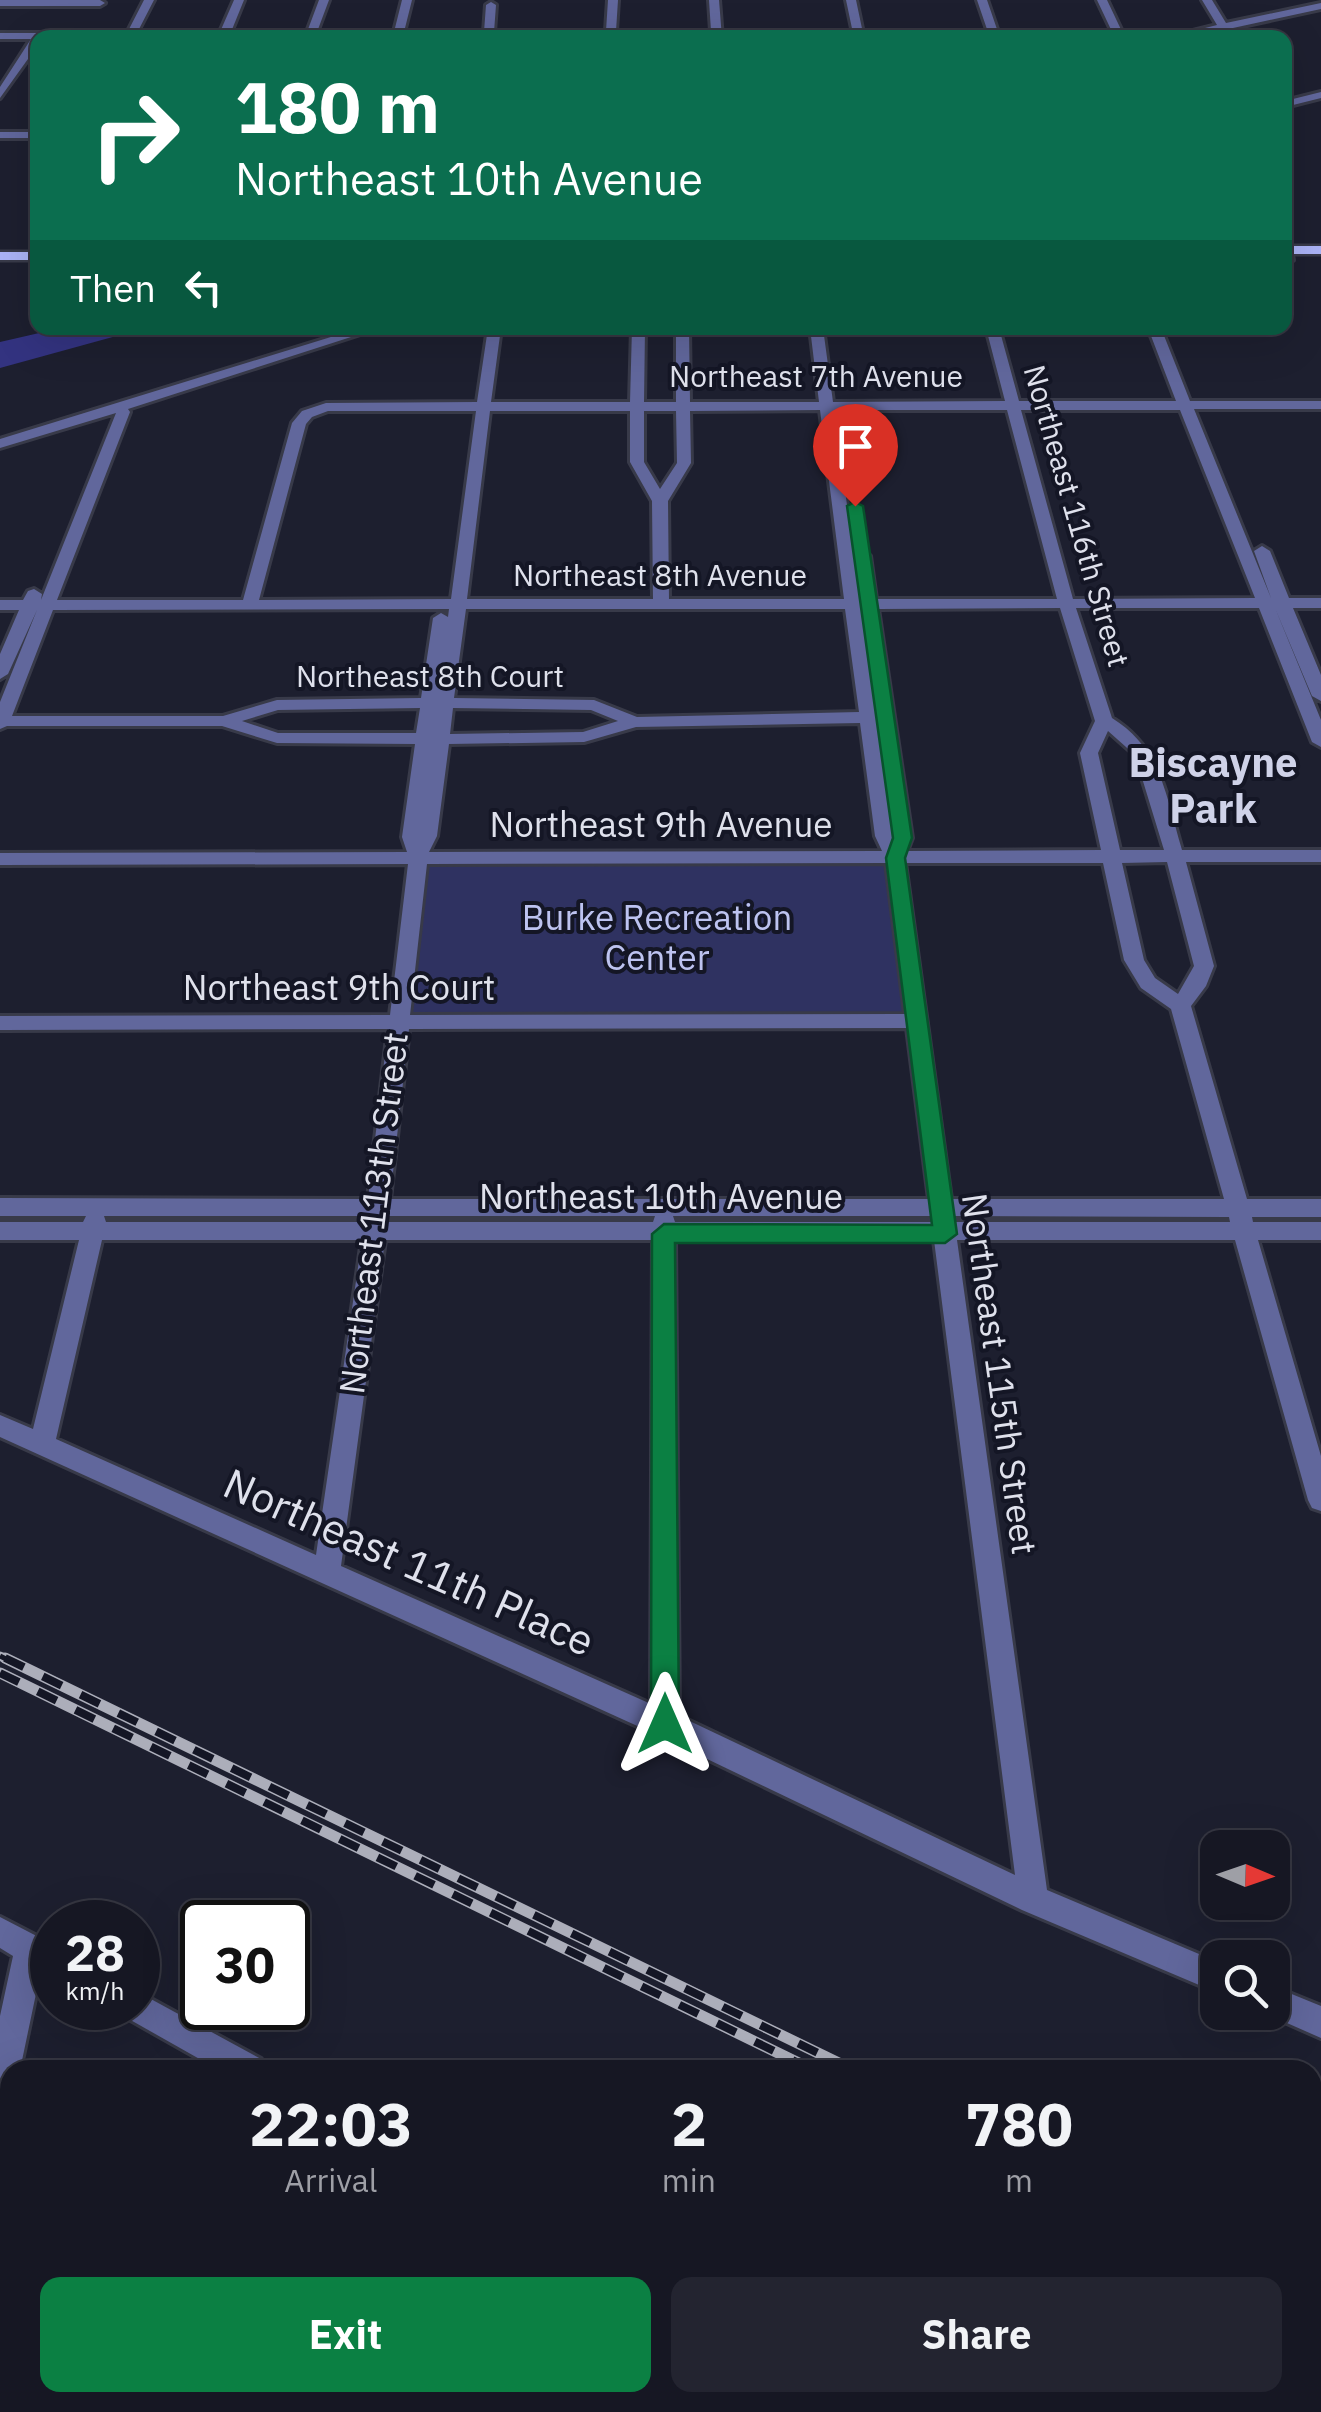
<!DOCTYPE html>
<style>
body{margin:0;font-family:"IBM Plex Sans",sans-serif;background:#232430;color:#f1f3f6;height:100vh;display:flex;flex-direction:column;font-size:38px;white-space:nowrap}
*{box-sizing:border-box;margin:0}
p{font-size:32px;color:#9e9fa6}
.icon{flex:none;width:55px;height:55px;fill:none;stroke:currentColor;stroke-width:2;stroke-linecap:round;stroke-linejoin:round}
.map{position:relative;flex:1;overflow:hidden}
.side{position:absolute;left:0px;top:2060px;width:1322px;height:352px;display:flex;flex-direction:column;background:#161723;border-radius:30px 30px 0 0;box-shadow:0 10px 40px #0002,0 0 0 2px #353641}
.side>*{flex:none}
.top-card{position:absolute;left:30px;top:30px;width:1262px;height:305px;border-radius:20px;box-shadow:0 10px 40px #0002,0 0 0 2px #353641;background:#0b6e4f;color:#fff;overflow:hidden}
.needle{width:65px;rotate:92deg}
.controls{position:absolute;left:1200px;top:1830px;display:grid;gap:20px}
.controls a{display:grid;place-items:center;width:90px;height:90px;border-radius:20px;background:#161723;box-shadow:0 10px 40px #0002,0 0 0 2px #353641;font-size:50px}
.speed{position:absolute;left:30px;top:1900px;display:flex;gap:20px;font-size:50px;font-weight:700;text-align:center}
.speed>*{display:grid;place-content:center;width:130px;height:130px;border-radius:50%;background:#161723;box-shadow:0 10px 40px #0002,0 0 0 2px #353641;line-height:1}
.speed small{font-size:25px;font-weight:400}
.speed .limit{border:5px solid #111;border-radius:15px;background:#fff;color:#111}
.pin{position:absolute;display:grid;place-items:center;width:85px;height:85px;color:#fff;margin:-102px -42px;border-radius:50% 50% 50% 0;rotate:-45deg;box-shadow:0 0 10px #0007}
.pin .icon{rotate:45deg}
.me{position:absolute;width:110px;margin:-55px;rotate:0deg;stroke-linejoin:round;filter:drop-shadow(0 0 8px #0008)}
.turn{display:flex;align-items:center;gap:35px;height:210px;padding:0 40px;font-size:45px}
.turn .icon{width:130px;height:130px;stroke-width:2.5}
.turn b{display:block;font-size:70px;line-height:85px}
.then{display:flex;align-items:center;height:95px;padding:0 40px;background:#0003;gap:20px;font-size:38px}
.eta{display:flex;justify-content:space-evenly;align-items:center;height:170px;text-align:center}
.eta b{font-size:60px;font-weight:700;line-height:70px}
.action{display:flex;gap:20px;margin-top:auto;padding:20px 40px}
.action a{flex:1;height:115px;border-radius:20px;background:#0b8043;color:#fff;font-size:40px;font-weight:700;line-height:115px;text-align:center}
.action a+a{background:#232430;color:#f1f3f6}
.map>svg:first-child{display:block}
</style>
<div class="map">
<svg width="1321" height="2412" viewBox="0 0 1321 2412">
<rect width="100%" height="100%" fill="#1d1f2f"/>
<path fill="#2f3261" d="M 418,856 L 895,858 L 917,1021 L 399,1019 Z"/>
<path fill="#333380" d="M 61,328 L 151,328 L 135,332 L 137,337 L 120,335 L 0,368 L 0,342 Z"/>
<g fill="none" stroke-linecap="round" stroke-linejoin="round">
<defs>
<path id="minor" d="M 0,0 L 100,0 L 105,3 L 100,6 L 0,6 Z
M 144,0 L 154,0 L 137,33 L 220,32 L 234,0 L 244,0 L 231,32 L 307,32 L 319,0 L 329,0 L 317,32 L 394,32 L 402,0 L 412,0 L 404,32 L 484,32 L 486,5 L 491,2 L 496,5 L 494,32 L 606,31 L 608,0 L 618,0 L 616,31 L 711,31 L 709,0 L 719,0 L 722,38 L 38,38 L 38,45 L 0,98 L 0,87 L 31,39 L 0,39 L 0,33 L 127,33 Z
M 846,0 L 856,0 L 864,38 L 854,38 Z
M 977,0 L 987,0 L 1000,38 L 990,38 Z
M 1097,0 L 1107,0 L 1125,38 L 1115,38 Z
M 1202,0 L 1212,0 L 1226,23 L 1321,3 L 1321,9 L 1187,38 L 1165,38 L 1217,25 Z
M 1321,92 L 1321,98 L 1285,107 L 1285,101 Z
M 0,132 L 38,132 L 38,138 L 0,138 Z
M 34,186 L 38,186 L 38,198 L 32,195 Z
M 1285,246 L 1291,250 L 1293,260 L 1285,260 Z
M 360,328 L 379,328 L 128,409 L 130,412 L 57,600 L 243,600 L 292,423 L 302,411 L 326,403 L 477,402 L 488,328 L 501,328 L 491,402 L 630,402 L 632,328 L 645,328 L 644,402 L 676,402 L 676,328 L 689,328 L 690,402 L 819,402 L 810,328 L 823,328 L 833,402 L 1005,401 L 986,328 L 999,328 L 1019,401 L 1176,401 L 1148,328 L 1161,328 L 1190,401 L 1321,401 L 1321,409 L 1194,409 L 1271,598 L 1254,551 L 1262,546 L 1270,551 L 1289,598 L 1321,598 L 1321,608 L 1293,608 L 1321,675 L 1321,701 L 1312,696 L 1275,608 L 1321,720 L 1321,747 L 1312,742 L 1259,608 L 1076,608 L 1112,718 C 1162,749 1166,797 1182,850 L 1321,850 L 1321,862 L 1186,862 L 1214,966 L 1206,986 L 1191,1006 L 1247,1199 L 1321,1199 L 1321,1217 L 1252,1217 L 1253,1222 L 1321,1222 L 1321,1240 L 1258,1240 L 1321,1456 L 1321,1511 L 1312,1508 L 1308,1500 L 1235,1240 L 957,1240 L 1047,1890 L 1218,1962 L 1218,1993 L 1022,1910 L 655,1734 L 0,1437 L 0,1415 L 33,1429 L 79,1240 L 0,1240 L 0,1222 L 83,1222 L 86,1216 L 0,1216 L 0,1198 L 368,1199 L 388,1029 L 0,1030 L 0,1016 L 390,1015 L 408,864 L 0,865 L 0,853 L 407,852 L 402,837 L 415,744 L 277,743 L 222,726 L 7,726 L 0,729 L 0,702 L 37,610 L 8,674 L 0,679 L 0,654 L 19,610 L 0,610 L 0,600 L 23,600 L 28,591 L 34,589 L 42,594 L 41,600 L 116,413 L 0,448 L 0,439 ZM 820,410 L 844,599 L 669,599 L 668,501 L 691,463 L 690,411 ZM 834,410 L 1007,410 L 1057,599 L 876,599 L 870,556 L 862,551 L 854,556 ZM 1021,410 L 1180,410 L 1255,598 L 1073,599 ZM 328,411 L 476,411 L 451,599 L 259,600 L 306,424 L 312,417 ZM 490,411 L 630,411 L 630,462 L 652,501 L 653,599 L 467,599 ZM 644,411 L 676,411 L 677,463 L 660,489 L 644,462 ZM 1060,608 L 1095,721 L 1080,753 L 1101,850 L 907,851 L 912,838 L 878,609 ZM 449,609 L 448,617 L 441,613 L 433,618 L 421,698 L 277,700 L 223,716 L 12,716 L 53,610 ZM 466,609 L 845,609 L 859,712 L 637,717 L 594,700 L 454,698 ZM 420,708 L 416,733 L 278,733 L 242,721 L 278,710 ZM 453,708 L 591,710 L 618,721 L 583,732 L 450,734 ZM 860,723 L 875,836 L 882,851 L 429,852 L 437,836 L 449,744 L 584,742 L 636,727 ZM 1108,731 L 1135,755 L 1164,850 L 1120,850 L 1098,753 ZM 1167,862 L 1194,966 L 1178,994 L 1155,978 L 1144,960 L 1122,863 ZM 886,863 L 905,1014 L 410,1015 L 427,864 ZM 905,863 L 1103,863 L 1124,960 L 1141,988 L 1171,1009 L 1224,1199 L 951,1199 ZM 907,1028 L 929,1199 L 390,1199 L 409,1029 ZM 104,1216 L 365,1216 L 365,1222 L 106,1222 ZM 388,1216 L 655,1216 L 653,1222 L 387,1222 ZM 673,1216 L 931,1216 L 932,1222 L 675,1222 ZM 954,1216 L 1229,1217 L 1230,1222 L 955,1222 ZM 102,1240 L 362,1240 L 316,1555 L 56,1439 ZM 385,1240 L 653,1240 L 651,1704 L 341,1566 ZM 675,1240 L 934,1240 L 1015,1875 L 679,1716 Z
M 0,1917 L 52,1944 L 52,1975 L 41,1970 L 20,2070 L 10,2070 L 10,2101 L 0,2105 L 0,2016 L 13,1956 L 0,1948 Z
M 1272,1986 L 1321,2006 L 1321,2038 L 1262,2012 L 1272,2012 Z
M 138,1992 L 261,2059 L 266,2070 L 219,2070 L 127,2018 L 123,2008 L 138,2008 Z
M 310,2402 L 345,2402 L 345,2412 L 309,2412 Z
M 847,2402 L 896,2402 L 900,2412 L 851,2412 Z"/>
<path id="major" d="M 1285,246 L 1321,246 L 1321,254 L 1285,254 Z
M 0,252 L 38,252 L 38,260 L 0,260 Z"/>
</defs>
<use href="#minor" stroke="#383a49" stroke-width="6"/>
<use href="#major" stroke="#383a49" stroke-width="5"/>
<use href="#minor" fill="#61679c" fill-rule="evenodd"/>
<use href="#major" fill="#abb3f6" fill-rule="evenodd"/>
<defs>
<path id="rail-far1" d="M 0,1656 L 10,1661"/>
<path id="rail" d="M 5,1658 L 853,2070
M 0,1673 L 813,2070
M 1312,2293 L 1321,2297
M 1312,2314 L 1321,2318"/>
</defs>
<use href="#rail-far1" stroke="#acaeba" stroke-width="9"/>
<use href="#rail" stroke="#acaeba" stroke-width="11"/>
<use href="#rail-far1" stroke="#141625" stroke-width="5" stroke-dasharray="16" stroke-linecap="butt"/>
<use href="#rail" stroke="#141625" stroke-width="8" stroke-dasharray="21" stroke-linecap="butt"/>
</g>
<path fill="#0b8043" stroke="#07532c" stroke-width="2.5" d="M 855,502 L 863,506 L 912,838 L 905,858 L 957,1234 L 945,1243 L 675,1243 L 679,1724 L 675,1734 L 665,1738 L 655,1734 L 651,1724 L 652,1234 L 664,1224 L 932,1225 L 886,858 L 893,838 L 847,506 Z"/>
<g text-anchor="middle" stroke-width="8" stroke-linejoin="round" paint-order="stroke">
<g font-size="30" fill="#dfe1ec" stroke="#141625">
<text x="816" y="387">Northeast 7th Avenue</text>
<text transform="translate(1076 516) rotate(74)" y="10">Northeast 116th Street</text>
<text x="660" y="586">Northeast 8th Avenue</text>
<text x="430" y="687">Northeast 8th Court</text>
</g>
<g font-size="35" fill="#dfe1ec" stroke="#141625">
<text x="661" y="837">Northeast 9th Avenue</text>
<text x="339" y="1000">Northeast 9th Court</text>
<text x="661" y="1209">Northeast 10th Avenue</text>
<text transform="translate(374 1213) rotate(-83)" y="12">Northeast 113th Street</text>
<text transform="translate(999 1374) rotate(82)" y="12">Northeast 115th Street</text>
</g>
<g font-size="35" fill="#bdc3f0" stroke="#141625">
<text x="657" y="930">Burke Recreation<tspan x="657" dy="40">Center</tspan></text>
</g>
<g font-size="40" font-weight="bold" fill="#cfd2e8" stroke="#141625">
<text x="1213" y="777">Biscayne<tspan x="1213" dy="46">Park</tspan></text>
</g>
<g font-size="42" fill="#dfe1ec" stroke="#141625">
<text transform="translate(409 1562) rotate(24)" y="15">Northeast 11th Place</text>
</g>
</g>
</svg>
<div class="controls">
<a><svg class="needle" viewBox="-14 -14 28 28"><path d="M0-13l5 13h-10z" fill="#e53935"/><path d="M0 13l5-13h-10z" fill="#9e9fa6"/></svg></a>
<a><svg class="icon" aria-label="search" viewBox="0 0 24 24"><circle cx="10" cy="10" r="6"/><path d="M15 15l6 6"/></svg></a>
</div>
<div class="speed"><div>28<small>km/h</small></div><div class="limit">30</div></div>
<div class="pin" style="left:855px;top:506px;background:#d93025"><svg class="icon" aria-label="arrive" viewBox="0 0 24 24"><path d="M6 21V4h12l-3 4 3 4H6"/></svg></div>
<svg class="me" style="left:665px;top:1724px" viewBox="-20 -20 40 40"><path d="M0-17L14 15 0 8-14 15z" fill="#0b8043" stroke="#fff" stroke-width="4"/></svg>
<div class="top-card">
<div class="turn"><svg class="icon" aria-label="right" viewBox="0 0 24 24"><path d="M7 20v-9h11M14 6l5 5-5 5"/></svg><div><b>180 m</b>Northeast 10th Avenue</div></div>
<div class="then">Then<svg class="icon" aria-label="left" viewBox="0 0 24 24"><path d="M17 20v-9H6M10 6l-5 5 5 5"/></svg></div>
</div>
<section class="side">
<div class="eta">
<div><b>22:03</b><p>Arrival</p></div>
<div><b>2</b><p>min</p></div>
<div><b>780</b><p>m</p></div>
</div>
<div class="action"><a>Exit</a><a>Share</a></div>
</section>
</div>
